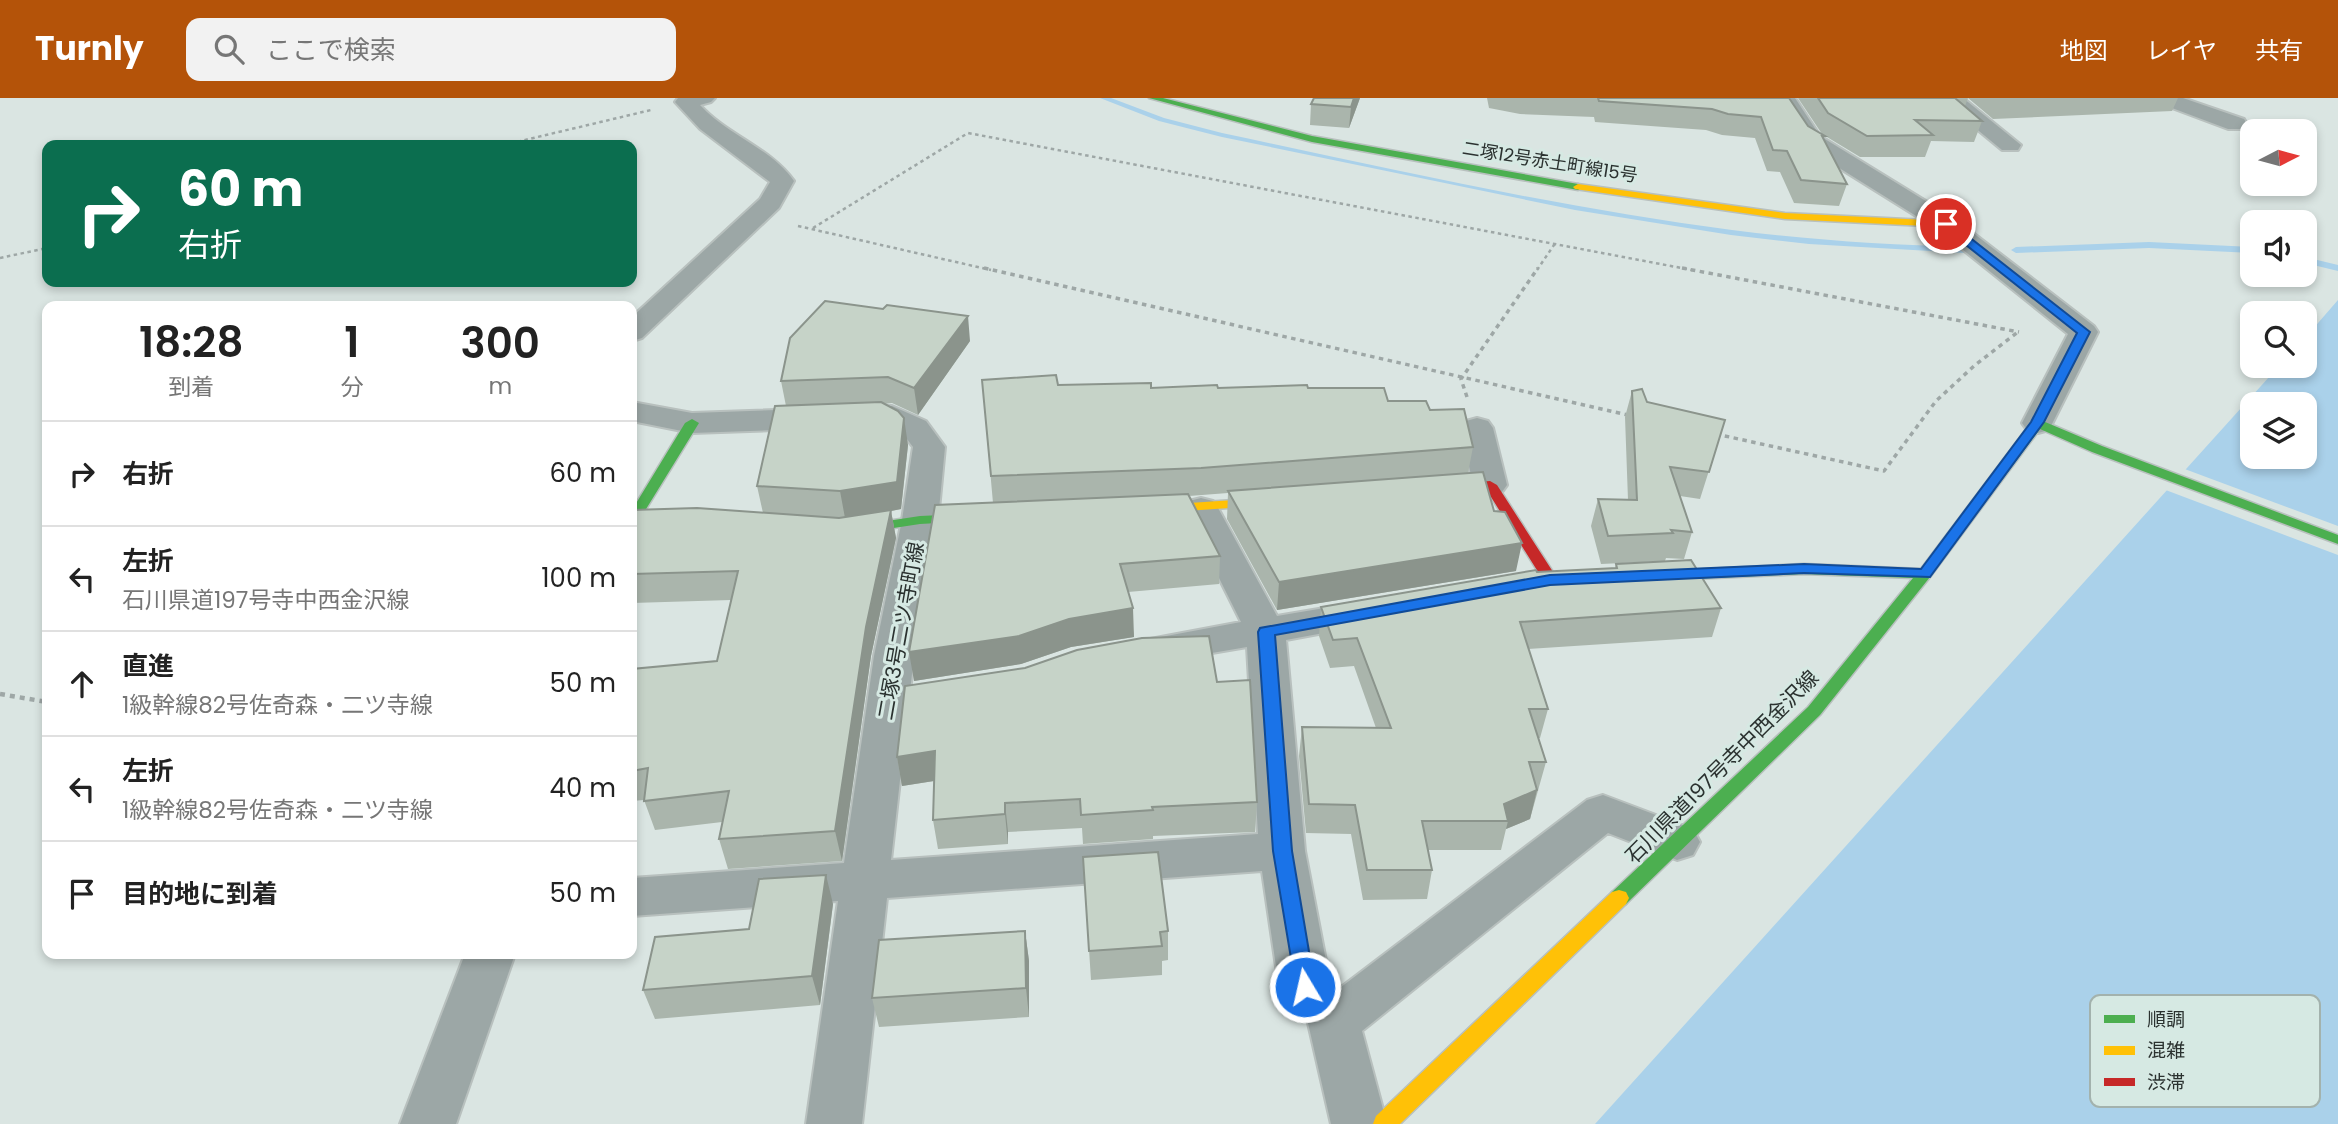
<!DOCTYPE html>
<html lang="ja">
<meta charset="utf-8">
<style>
body{margin:0;font-family:Poppins,"Noto Sans JP",sans-serif;background:#f2f2f2;color:#222;height:100vh;display:flex;flex-direction:column;font-size:26px;white-space:nowrap}
*{box-sizing:border-box;margin:0}
p{font-size:23px;color:#767676}
.icon{flex:none;width:38px;height:38px;fill:none;stroke:currentColor;stroke-width:2;stroke-linecap:round;stroke-linejoin:round}
.map{position:relative;flex:1;overflow:hidden}
.details{position:absolute;left:42px;top:203px;width:595px;height:658px;display:flex;flex-direction:column;background:#fff;border-radius:14px;box-shadow:0 4px 10px #0003}
.details>*{flex:none}
.banner{position:absolute;left:42px;top:42px;width:595px;height:147px;border-radius:14px;box-shadow:0 4px 10px #0003;background:#0b6e4f;color:#fff;overflow:hidden}
.needle{width:46px;rotate:84deg}
.buttons{position:absolute;left:2240px;top:21px;display:grid;gap:14px}
.buttons a{display:grid;place-items:center;width:77px;height:77px;border-radius:14px;background:#fff;box-shadow:0 4px 10px #0003;font-size:35px}
.pin{position:absolute;display:grid;place-items:center;width:60px;height:60px;color:#fff;margin:-30px;border:4px solid #fff;border-radius:50%;box-shadow:0 2px 7px #0007}
.me{position:absolute;width:77px;margin:-38px;rotate:351deg;stroke-linejoin:round;filter:drop-shadow(0 0 5px #0008)}
.turn{display:flex;align-items:center;gap:24px;height:147px;padding:0 21px;font-size:32px}
.turn .icon{width:91px;height:91px;stroke-width:2.5}
.turn b{display:block;font-size:49px;line-height:60px}
.eta{display:flex;justify-content:space-evenly;align-items:center;height:119px;text-align:center}
.eta b{font-size:42px;font-weight:600;line-height:49px}
ul{padding:0;list-style:none}
li{display:flex;align-items:center;gap:21px;height:105px;padding:0 21px;border-top:2px solid #e0e0e0}
li div{flex:1}
li b{display:block;font-size:26px}
li em{font-style:normal}
header{display:flex;align-items:center;gap:42px;box-sizing:border-box;height:98px;padding:0 35px;background:#b45309;color:#fff}
header strong{font-size:33px}
nav{display:flex;gap:38px;margin-inline-start:auto;font-size:24px}
.search{width:490px;height:63px;background:#f2f2f2;display:flex;align-items:center;gap:18px;box-sizing:border-box;padding:0 24px;border-radius:14px;color:#767676;font-size:26px}
.map>svg:first-child{display:block}
</style>
<header>
<strong>Turnly</strong>
<div class="search"><svg class="icon" aria-label="search" viewBox="0 0 24 24"><circle cx="10" cy="10" r="6"/><path d="M15 15l6 6"/></svg>ここで検索</div>
<nav><a>地図</a><a>レイヤ</a><a>共有</a></nav>
</header>
<div class="map">
<svg width="2338" height="1026" viewBox="0 0 2338 1026">
<rect width="100%" height="100%" fill="#dae5e2"/>
<path fill="#aad1ea" fill-rule="evenodd" d="M 2338,202 L 2338,1026 L 1595,1026 L 2279,268 L 2305,268 L 2305,240 ZM 2252,306 L 2305,306 L 2305,359 L 2252,359 Z"/>
<path fill="#dae5e2" d="M 2182,370 L 2338,428 L 2338,457 L 2163,391 Z"/>
<g fill="none" stroke-linecap="round" stroke-linejoin="round">
<path fill="#aad1ea" fill-rule="evenodd" d="M 1100,0 L 1111,0 L 1164,20 L 1222,35 C 1391,71 1561,110 1732,132 C 1810,142 1887,147 1965,149 L 1970,152 L 1965,155 L 1809,146 L 1731,137 L 1575,112 L 1222,39 L 1159,23 Z
M 2149,144 L 2252,149 L 2252,155 L 2149,150 L 2016,155 L 2011,152 L 2016,149 Z
M 2305,159 L 2338,167 L 2338,173 L 2305,165 Z"/>
<defs>
<path id="street" d="M 678,0 L 715,0 L 711,4 L 700,7 C 727,37 771,50 794,83 L 779,110 L 642,240 L 632,243 L 632,219 L 760,101 L 770,84 L 700,31 L 675,4 Z
M 1773,0 L 1795,0 L 1820,38 L 1955,121 L 2094,228 L 2098,234 L 2049,332 L 2038,335 L 2027,332 L 2022,325 L 2068,236 L 1937,131 L 1804,48 Z
M 1939,0 L 1963,0 L 2021,47 L 2018,52 L 2002,52 Z
M 2152,0 L 2183,0 L 2244,21 L 2247,26 L 2244,31 L 2228,31 L 2156,4 Z
M 632,304 L 692,315 L 892,308 L 926,323 L 945,349 L 938,422 L 914,558 L 891,762 L 1258,736 L 1247,549 L 1159,564 L 1145,560 L 1139,551 L 1145,542 L 1241,524 L 1184,410 L 1189,403 L 1201,400 L 1213,403 L 1218,410 L 1277,518 L 1372,502 L 1386,505 L 1391,514 L 1386,523 L 1372,526 L 1286,542 L 1305,753 L 1331,889 L 1324,902 L 1587,702 L 1603,697 L 1693,731 L 1700,744 L 1693,757 L 1677,762 L 1608,735 L 1362,933 L 1387,1026 L 1331,1026 L 1308,925 L 1319,906 L 1305,911 L 1287,905 L 1279,889 L 1262,773 L 887,800 L 862,1026 L 806,1026 L 838,803 L 632,818 L 632,780 L 844,765 L 874,558 L 902,422 L 913,349 L 904,337 L 886,328 L 692,335 L 632,323 Z
M 1477,320 L 1488,323 L 1493,330 L 1507,387 L 1502,394 L 1490,397 L 1478,394 L 1473,387 L 1461,330 L 1466,323 Z
M 465,856 L 515,856 L 456,1026 L 400,1026 Z"/>
<path id="fast" d="M 1149,0 L 1163,0 L 1312,38 L 1578,86 L 1583,89 L 1578,92 L 1312,44 Z
M 692,321 L 699,325 L 643,416 L 676,419 L 683,423 L 676,427 L 632,424 L 632,412 L 685,325 Z
M 2038,321 L 2102,348 L 2338,437 L 2338,446 L 2092,354 L 2040,331 L 1930,479 L 1820,617 L 1626,806 L 1619,808 L 1612,806 L 1609,800 L 1612,794 L 1808,609 L 1913,480 L 1804,476 L 1558,487 L 1550,482 L 1553,479 L 1804,466 L 1921,471 L 2033,322 Z
M 986,415 L 991,416 L 993,419 L 991,422 L 920,426 L 841,438 L 834,434 L 841,430 L 920,418 Z"/>
<path id="slow" d="M 1578,86 L 1785,115 L 1946,123 L 1951,126 L 1946,129 L 1785,121 L 1575,91 L 1573,89 Z
M 1280,399 L 1287,403 L 1285,406 L 1144,416 L 1137,412 L 1144,408 Z
M 1619,792 L 1626,794 L 1629,800 L 1626,806 L 1400,1026 L 1373,1026 L 1376,1018 L 1612,794 Z"/>
<path id="jam" d="M 1490,383 L 1497,387 L 1555,477 L 1563,479 L 1566,482 L 1563,485 L 1545,485 L 1486,391 L 1434,395 L 1427,391 L 1434,387 Z"/>
</defs>
<use href="#street" stroke="#b8c0be" stroke-width="4"/>
<use href="#fast" stroke="#b8c0be" stroke-width="3"/>
<use href="#slow" stroke="#b8c0be" stroke-width="3"/>
<use href="#jam" stroke="#b8c0be" stroke-width="3"/>
<path stroke="#9ea7a6" stroke-width="2.5" stroke-dasharray="3.5 3.5" stroke-linecap="butt" d="M 504,47 L 651,12
M 798,128 L 991,172
M 813,130 L 968,35 L 1692,172
M 0,160 L 47,150
M 1537,172 L 1556,144"/>
<path stroke="#9ea7a6" stroke-width="3.5" stroke-dasharray="4.5 4.5" stroke-linecap="butt" d="M 984,170 L 1628,317
M 1682,170 L 2019,234
M 1467,299 L 1461,281 L 1538,170
M 1716,336 L 1884,373 L 1936,303 L 1974,268 L 2018,234"/>
<path stroke="#9ea7a6" stroke-width="4.5" stroke-dasharray="5 5" stroke-linecap="butt" d="M 0,596 L 47,604"/>
<use href="#street" fill="#9ca7a6" fill-rule="evenodd"/>
<use href="#fast" fill="#4caf50" fill-rule="evenodd"/>
<use href="#slow" fill="#ffc107" fill-rule="evenodd"/>
<use href="#jam" fill="#c62828" fill-rule="evenodd"/>
</g>
<path fill="#aab5ac" d="M 1360,0 L 1349,30 L 1310,27 L 1311,6 Z
M 1487,0 L 1789,0 L 1808,28 L 1825,38 L 1824,41 L 1847,86 L 1839,108 L 1794,105 L 1780,74 L 1767,73 L 1755,40 L 1722,37 L 1706,32 L 1595,24 L 1594,19 L 1520,16 L 1489,10 Z
M 1798,0 L 2178,0 L 2172,13 L 1993,21 L 1968,0 L 1965,8 L 1982,23 L 1974,44 L 1931,43 L 1925,59 L 1860,59 L 1822,36 Z
M 970,243 L 918,317 L 892,305 L 884,306 L 908,347 L 901,411 L 891,413 L 896,440 L 871,558 L 842,763 L 728,771 L 719,741 L 722,724 L 655,732 L 644,702 L 632,703 L 632,571 L 717,563 L 731,502 L 632,505 L 632,412 L 763,415 L 757,388 L 786,308 L 781,283 Z
M 982,282 L 1058,287 L 1151,290 L 1308,290 L 1388,303 L 1430,312 L 1473,349 L 1468,375 L 1494,413 L 1516,473 L 1277,512 L 1227,421 L 1228,395 L 1189,398 L 1220,458 L 1219,486 L 1128,494 L 1134,539 L 1071,549 L 1021,566 L 914,583 L 993,405 Z
M 1632,293 L 1647,304 L 1725,322 L 1700,401 L 1680,398 L 1692,434 L 1684,461 L 1666,460 L 1665,463 L 1601,466 L 1591,428 L 1598,401 L 1628,402 L 1625,319 Z
M 1616,466 L 1721,510 L 1712,539 L 1528,551 L 1548,611 L 1540,640 L 1538,640 L 1546,664 L 1530,721 L 1506,731 L 1501,752 L 1428,752 L 1432,772 L 1427,801 L 1363,802 L 1351,736 L 1306,735 L 1299,658 L 1302,629 L 1376,630 L 1354,568 L 1330,570 L 1319,538 L 1321,509 L 1537,474 L 1615,470 Z
M 1217,584 L 1257,704 L 1255,734 L 1153,738 L 1153,741 L 1083,746 L 1082,730 L 1008,734 L 1008,746 L 938,751 L 933,722 L 934,683 L 902,688 L 897,659 Z
M 1083,759 L 1168,833 L 1168,862 L 1162,863 L 1162,877 L 1091,882 Z
M 833,806 L 820,907 L 655,921 L 643,892 L 749,831 Z
M 1025,833 L 1029,863 L 1029,919 L 879,929 L 872,900 Z"/>
<path fill="#8b948c" d="M 1354,0 L 1360,0 L 1349,30 L 1351,9 Z
M 968,218 L 970,243 L 918,317 L 914,290 Z
M 904,320 L 908,347 L 901,411 L 891,413 L 896,440 L 871,558 L 842,763 L 835,733 L 845,420 L 840,393 Z
M 1522,445 L 1516,473 L 1277,512 L 1279,484 Z
M 1133,510 L 1134,539 L 1071,549 L 1021,566 L 914,583 L 909,554 L 1069,521 Z
M 935,653 L 940,682 L 902,688 L 897,659 Z
M 1537,692 L 1530,721 L 1506,731 L 1508,723 L 1504,706 Z
M 1005,705 L 1008,734 L 1008,746 L 1005,716 Z
M 826,777 L 833,806 L 820,907 L 812,878 Z
M 1025,833 L 1029,863 L 1029,919 L 1026,890 Z"/>
<path fill="#c6d3c8" stroke="#8b948c" stroke-width="2" d="M 1314,0 L 1354,0 L 1351,9 L 1311,6 Z
M 1598,0 L 1789,0 L 1808,28 L 1825,38 L 1822,38 L 1847,86 L 1801,82 L 1787,53 L 1773,52 L 1761,19 L 1728,16 L 1712,11 L 1599,3 Z
M 1818,0 L 1955,0 L 1982,23 L 1915,22 L 1933,37 L 1867,38 L 1828,15 Z
M 825,203 L 883,211 L 887,207 L 968,218 L 914,290 L 888,279 L 781,283 L 790,240 Z
M 1056,277 L 1058,287 L 1151,285 L 1151,290 L 1217,287 L 1218,290 L 1307,287 L 1308,290 L 1384,290 L 1388,303 L 1426,303 L 1430,312 L 1464,311 L 1473,349 L 1201,370 L 991,378 L 982,282 Z
M 1642,291 L 1647,304 L 1725,322 L 1709,374 L 1670,369 L 1692,434 L 1671,432 L 1673,435 L 1608,438 L 1598,401 L 1637,402 L 1632,293 Z
M 881,304 L 898,313 L 904,320 L 897,384 L 840,393 L 757,388 L 775,308 Z
M 1483,374 L 1494,413 L 1505,414 L 1522,445 L 1279,484 L 1228,393 Z
M 1188,396 L 1220,458 L 1120,466 L 1133,510 L 1069,521 L 1019,538 L 909,554 L 935,407 Z
M 697,410 L 839,420 L 891,412 L 866,529 L 835,733 L 719,741 L 729,693 L 644,703 L 648,670 L 632,673 L 632,571 L 717,563 L 738,473 L 632,476 L 632,412 Z
M 1691,462 L 1721,510 L 1520,524 L 1548,611 L 1529,611 L 1546,664 L 1529,664 L 1537,692 L 1504,706 L 1508,723 L 1422,723 L 1432,772 L 1367,772 L 1355,707 L 1309,706 L 1302,629 L 1391,630 L 1357,540 L 1333,542 L 1321,509 L 1536,472 L 1537,474 L 1617,470 L 1616,466 Z
M 1209,538 L 1217,584 L 1250,582 L 1257,704 L 1152,709 L 1153,712 L 1081,717 L 1080,701 L 1005,705 L 1005,716 L 933,722 L 935,653 L 897,659 L 905,588 L 1025,570 L 1077,552 L 1142,540 Z
M 1158,754 L 1168,833 L 1160,834 L 1162,848 L 1089,853 L 1083,759 Z
M 826,777 L 812,878 L 643,892 L 655,839 L 749,831 L 759,781 Z
M 1025,833 L 1026,890 L 872,900 L 879,842 Z"/>
<path fill="#1a73e8" stroke="#114b97" stroke-width="2" d="M 1942,124 L 1950,124 L 2090,234 L 2044,324 L 1930,479 L 1804,475 L 1550,487 L 1275,537 L 1292,753 L 1315,889 L 1312,896 L 1305,898 L 1297,896 L 1273,753 L 1258,534 L 1260,530 L 1550,477 L 1804,466 L 1921,471 L 2031,324 L 2077,235 L 1942,128 Z"/>
<g text-anchor="middle" stroke-width="6" stroke-linejoin="round" paint-order="stroke">
<g font-size="18" fill="#2b3230" stroke="#d6e9e3">
<text transform="translate(1550 64) rotate(9)" y="6">二塚12号赤土町線15号</text>
</g>
<g font-size="21" fill="#2b3230" stroke="#d6e9e3">
<text transform="translate(901 533) rotate(-80)" y="7">二塚3号二ツ寺町線</text>
<text transform="translate(1722 669) rotate(-45)" y="7">石川県道197号寺中西金沢線</text>
</g>
</g>
<rect x="2090" y="897" width="230" height="112" rx="10" fill="#d6e9e3" stroke="#a3b2ad" stroke-width="2"/>
<rect x="2104" y="917" width="31" height="8" fill="#4caf50"/>
<rect x="2104" y="948" width="31" height="9" fill="#ffc107"/>
<rect x="2104" y="980" width="31" height="8" fill="#c62828"/>
<g font-size="19" fill="#2b3230">
<text x="2147" y="928">順調</text>
<text x="2147" y="959">混雑</text>
<text x="2147" y="991">渋滞</text>
</g>
</svg>
<div class="buttons">
<a><svg class="needle" viewBox="-14 -14 28 28"><path d="M0-13l5 13h-10z" fill="#e53935"/><path d="M0 13l5-13h-10z" fill="#767676"/></svg></a>
<a><svg class="icon" aria-label="sound" viewBox="0 0 24 24"><path d="M4 9h4l5-4v14l-5-4H4zM17 9q2 3 0 6"/></svg></a>
<a><svg class="icon" aria-label="search" viewBox="0 0 24 24"><circle cx="10" cy="10" r="6"/><path d="M15 15l6 6"/></svg></a>
<a><svg class="icon" aria-label="layers" viewBox="0 0 24 24"><path d="M12 4l9 5-9 5-9-5zM3 14l9 5 9-5"/></svg></a>
</div>
<div class="pin" style="left:1946px;top:126px;background:#d93025"><svg class="icon" aria-label="arrive" viewBox="0 0 24 24"><path d="M6 21V4h12l-3 4 3 4H6"/></svg></div>
<svg class="me" style="left:1305px;top:889px" viewBox="-20 -20 40 40"><circle r="17" fill="#1a73e8" stroke="#fff" stroke-width="3"/><path d="M0-11L8 9 0 5-8 9z" fill="#fff"/></svg>
<div class="banner">
<div class="turn"><svg class="icon" aria-label="right" viewBox="0 0 24 24"><path d="M7 20v-9h11M14 6l5 5-5 5"/></svg><div><b>60 m</b>右折</div></div>
</div>
<section class="details">
<div class="eta">
<div><b>18:28</b><p>到着</p></div>
<div><b>1</b><p>分</p></div>
<div><b>300</b><p>m</p></div>
</div>
<ul>
<li><svg class="icon" aria-label="right" viewBox="0 0 24 24"><path d="M7 20v-9h11M14 6l5 5-5 5"/></svg><div><b>右折</b></div><em>60 m</em></li>
<li><svg class="icon" aria-label="left" viewBox="0 0 24 24"><path d="M17 20v-9H6M10 6l-5 5 5 5"/></svg><div><b>左折</b><p>石川県道197号寺中西金沢線</p></div><em>100 m</em></li>
<li><svg class="icon" aria-label="ahead" viewBox="0 0 24 24"><path d="M12 20V5M6 11l6-6 6 6"/></svg><div><b>直進</b><p>1級幹線82号佐奇森・二ツ寺線</p></div><em>50 m</em></li>
<li><svg class="icon" aria-label="left" viewBox="0 0 24 24"><path d="M17 20v-9H6M10 6l-5 5 5 5"/></svg><div><b>左折</b><p>1級幹線82号佐奇森・二ツ寺線</p></div><em>40 m</em></li>
<li><svg class="icon" aria-label="arrive" viewBox="0 0 24 24"><path d="M6 21V4h12l-3 4 3 4H6"/></svg><div><b>目的地に到着</b></div><em>50 m</em></li>
</ul>
</section>
</div>
